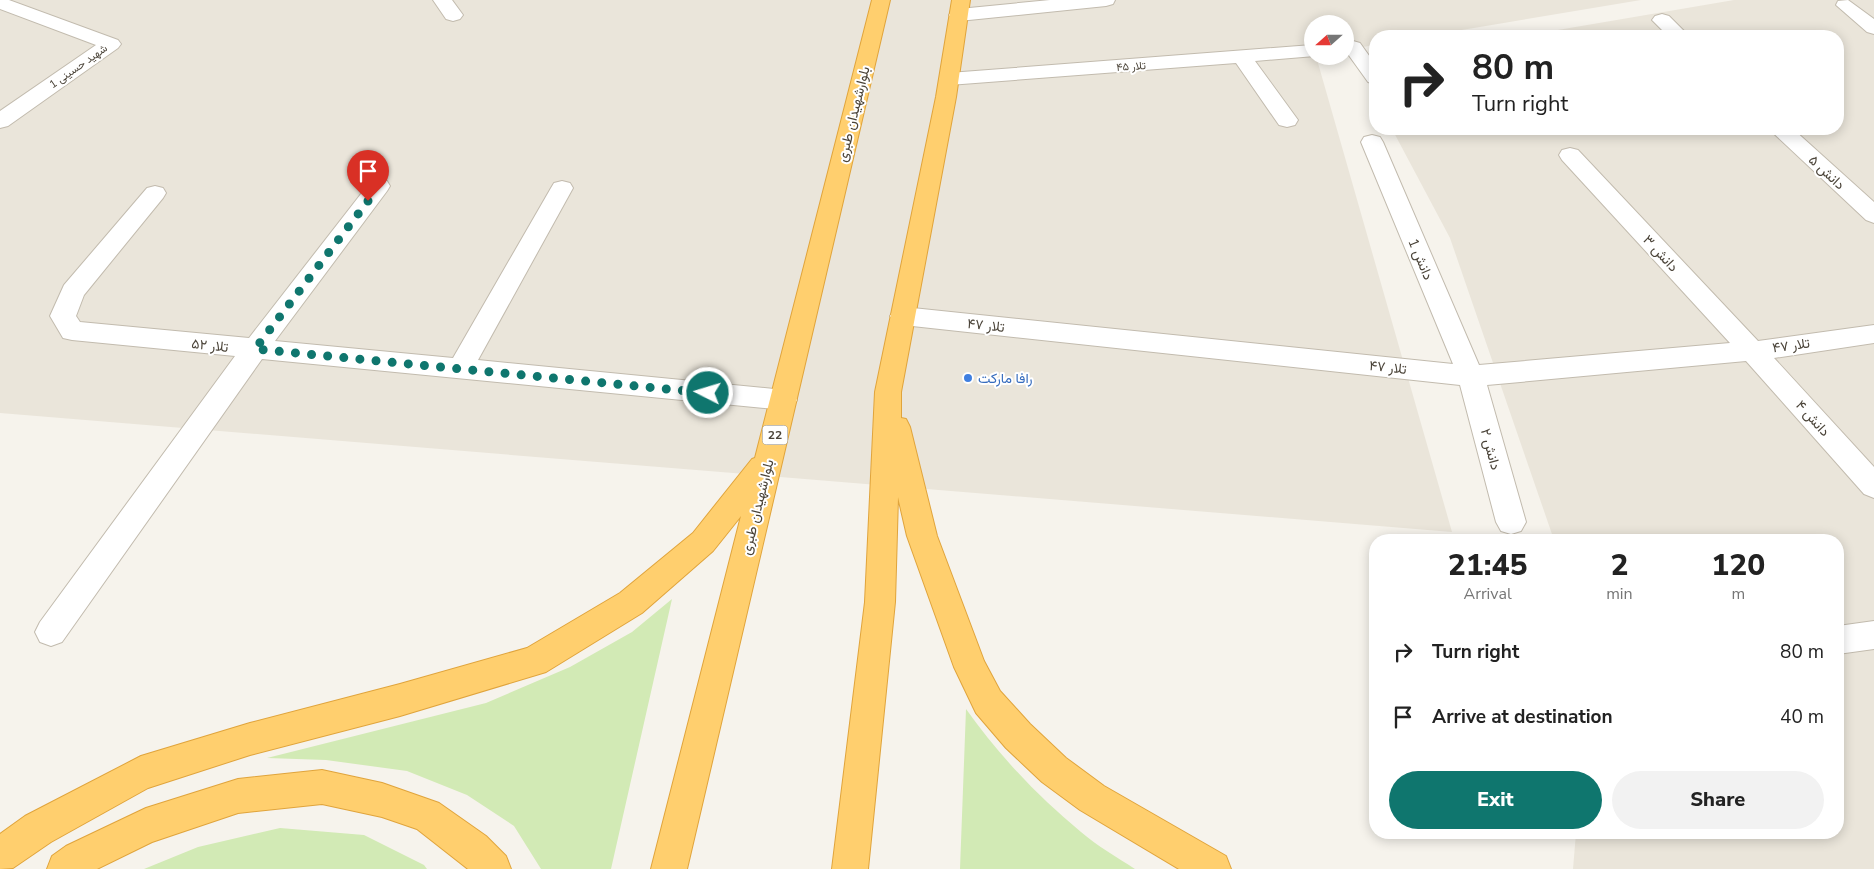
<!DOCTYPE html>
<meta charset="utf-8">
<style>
body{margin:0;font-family:"Nunito Sans",Vazirmatn,sans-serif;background:#f2f2f2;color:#222;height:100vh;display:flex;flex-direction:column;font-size:19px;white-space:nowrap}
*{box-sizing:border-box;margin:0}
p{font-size:16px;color:#767676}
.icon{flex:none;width:28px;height:28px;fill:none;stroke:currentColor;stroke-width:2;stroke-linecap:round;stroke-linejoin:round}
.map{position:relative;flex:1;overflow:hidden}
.panel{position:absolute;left:1369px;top:534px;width:475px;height:305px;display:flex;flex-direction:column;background:#fff;border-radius:20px;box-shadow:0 2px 12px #0003}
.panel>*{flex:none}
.hud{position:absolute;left:1369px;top:30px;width:475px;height:105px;border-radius:20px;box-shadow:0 2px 12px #0003;background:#fff;color:#222;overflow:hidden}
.needle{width:32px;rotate:249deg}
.tools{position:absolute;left:1304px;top:15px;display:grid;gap:10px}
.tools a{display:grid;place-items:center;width:50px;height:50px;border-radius:50%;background:#fff;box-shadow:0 2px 12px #0003;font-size:25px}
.pin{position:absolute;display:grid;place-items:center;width:42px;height:42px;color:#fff;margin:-51px -21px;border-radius:50% 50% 50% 0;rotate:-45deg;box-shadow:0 0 5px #0007}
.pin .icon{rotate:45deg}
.me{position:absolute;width:55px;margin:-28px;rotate:275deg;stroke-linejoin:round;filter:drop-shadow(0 0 4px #0008)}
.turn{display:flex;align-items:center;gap:18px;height:105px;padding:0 20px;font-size:22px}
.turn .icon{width:65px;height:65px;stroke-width:2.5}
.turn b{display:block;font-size:35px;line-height:42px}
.eta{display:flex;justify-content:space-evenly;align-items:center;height:85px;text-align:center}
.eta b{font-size:30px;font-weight:800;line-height:35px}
.primary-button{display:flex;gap:10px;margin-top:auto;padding:10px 20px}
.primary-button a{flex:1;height:58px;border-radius:30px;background:#0f766e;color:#fff;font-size:20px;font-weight:800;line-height:58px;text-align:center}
.primary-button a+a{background:#f2f2f2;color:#222}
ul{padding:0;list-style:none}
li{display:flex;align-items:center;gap:15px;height:65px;padding:0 20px}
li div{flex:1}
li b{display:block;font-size:19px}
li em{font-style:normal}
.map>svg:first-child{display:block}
</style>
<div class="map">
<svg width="1874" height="869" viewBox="0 0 1874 869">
<rect width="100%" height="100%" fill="#f6f3ec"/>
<path fill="#eae5da" d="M 0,0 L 1641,0 L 1426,36 L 1375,36 L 1375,45 L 1345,50 L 1345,24 L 1312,24 L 1312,56 L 1316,56 L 1452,532 L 0,413 Z
M 1734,0 L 1874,0 L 1874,869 L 1573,869 L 1576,833 L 1838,832 L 1838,540 L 1554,540 L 1450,238 L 1392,129 L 1838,129 L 1838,36 L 1522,36 Z"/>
<path fill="#d2eab5" d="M 672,599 L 611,869 L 541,869 L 514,826 L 467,795 L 407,771 L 326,760 L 267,758 L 486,703 L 570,667 L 632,632 Z
M 966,709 C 999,755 1037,796 1081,832 C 1097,846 1117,857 1135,869 L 960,869 Z
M 280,828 L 364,835 L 424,865 L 427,869 L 144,869 L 198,847 Z"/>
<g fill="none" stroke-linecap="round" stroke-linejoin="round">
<defs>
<path id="minor" d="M 0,0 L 9,0 L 118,40 L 121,44 L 118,48 L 8,126 L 0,128 L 0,111 L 96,45 L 0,9 Z
M 433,0 L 452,0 L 463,15 L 460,19 L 453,21 L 446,19 Z
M 1050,0 L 1115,0 L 1113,4 L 1106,6 L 959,21 L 952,19 L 949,15 L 952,11 L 959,9 Z
M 1848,0 L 1874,19 L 1874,34 L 1867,32 L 1836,5 L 1838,1 Z
M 1662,14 L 1669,16 L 1689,36 L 1668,36 L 1652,20 L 1655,16 Z
M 1353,41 L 1360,43 L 1375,64 L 1375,84 L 1368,82 L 1345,50 L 1346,43 Z
M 1312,45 L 1312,56 L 1315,56 L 1255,61 L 1298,120 L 1295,125 L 1287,127 L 1279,125 L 1236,63 L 949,85 L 942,83 L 939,79 L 942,75 L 949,73 Z
M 1769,129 L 1793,129 L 1874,202 L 1874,223 L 1866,220 Z
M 1372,135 L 1380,137 L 1383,142 L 1479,365 L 1730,343 L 1562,160 L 1559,155 L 1562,150 L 1570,148 L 1578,150 L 1758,341 L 1874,325 L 1874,343 L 1774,358 L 1874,467 L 1874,498 L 1864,494 L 1746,361 L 1487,385 L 1526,522 L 1521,531 L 1511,534 L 1501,531 L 1496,522 L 1460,385 L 903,325 L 894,322 L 890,316 L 894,310 L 903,307 L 1453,364 L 1361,142 L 1364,137 Z
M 379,179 L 387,181 L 390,186 L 387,191 L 275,341 L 453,358 L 551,188 L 554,183 L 562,181 L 570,183 L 573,188 L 478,360 L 784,390 L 793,393 L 797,400 L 793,407 L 784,410 L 262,359 L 62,642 L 51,646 L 40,642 L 35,632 L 40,622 L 235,356 L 72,340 L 63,338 L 50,316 L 64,285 L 147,188 L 155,186 L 163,188 L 166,193 L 163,198 L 84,295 L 76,316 L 80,322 L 249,338 L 371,181 Z
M 1874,621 L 1874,649 L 1838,654 L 1838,626 Z"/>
<path id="highway" d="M 872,0 L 890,0 L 687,869 L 651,869 L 741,516 L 713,551 L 642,613 L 546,672 L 400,716 L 250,755 L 148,788 L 51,842 L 13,868 L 0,869 L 0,834 L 25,816 L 141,756 L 250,723 L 400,684 L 527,648 L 620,593 L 693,533 L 752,459 L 755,458 Z
M 952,0 L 970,0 L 956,97 L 901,392 L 901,418 L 906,419 L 910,427 L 937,536 L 984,661 L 1000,691 L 1030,724 L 1066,758 L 1104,786 L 1226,856 L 1231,869 L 1179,869 L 1080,810 L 1042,782 L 1006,748 L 976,713 L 954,667 L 907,536 L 898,497 L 895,602 L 868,869 L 832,869 L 865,602 L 875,392 L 936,97 Z
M 322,770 L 382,783 L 439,803 L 486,836 L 506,856 L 511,869 L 468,869 L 417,829 L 382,817 L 322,804 L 238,813 L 152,842 L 97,869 L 47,869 L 52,856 L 66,846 L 146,808 L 238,779 Z"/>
</defs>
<use href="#minor" stroke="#c2bbae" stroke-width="2"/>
<use href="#highway" stroke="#e0a43c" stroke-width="2"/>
<use href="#minor" fill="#fff" fill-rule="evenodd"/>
<use href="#highway" fill="#ffcf6e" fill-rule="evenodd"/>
</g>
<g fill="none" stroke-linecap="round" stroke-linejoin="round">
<path stroke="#0f766e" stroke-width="9" stroke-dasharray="0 16.2" d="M 368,201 L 255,349 L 708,393"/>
</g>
<circle fill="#3f7fe0" stroke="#fff" stroke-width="2" cx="968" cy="378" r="5"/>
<g text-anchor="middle" stroke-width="4" stroke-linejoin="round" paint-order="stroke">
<g font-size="11" fill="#4b4439" stroke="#fff">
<text transform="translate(78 66) rotate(-35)" y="4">شهید حسینی 1</text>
<text transform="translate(1131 66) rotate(-4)" y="4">تلار ۴۵</text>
</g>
<rect fill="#fff" stroke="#817c74" stroke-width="1" x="762.5" y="425.5" width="25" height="19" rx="4"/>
<g font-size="12" font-weight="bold" fill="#4b4439">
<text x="775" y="439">22</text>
</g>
<g font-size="14" fill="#4b4439" stroke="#fff">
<text transform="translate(853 114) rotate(-76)" y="5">بلوارشهیدان طبری</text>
<text transform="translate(1827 172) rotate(43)" y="5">دانش ۵</text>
<text transform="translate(1661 253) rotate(47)" y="5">دانش ۳</text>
<text transform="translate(1421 259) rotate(67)" y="5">دانش 1</text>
<text transform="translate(986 325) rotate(6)" y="5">تلار ۴۷</text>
<text transform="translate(210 345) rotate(6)" y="5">تلار ۵۲</text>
<text transform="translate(1791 345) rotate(-8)" y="5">تلار ۴۷</text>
<text transform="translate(1388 367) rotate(6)" y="5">تلار ۴۷</text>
<text transform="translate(1813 418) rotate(48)" y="5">دانش ۴</text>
<text transform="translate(1491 449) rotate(75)" y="5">دانش ۲</text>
<text transform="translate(757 507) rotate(-76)" y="5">بلوارشهیدان طبری</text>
</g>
<g font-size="14" fill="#366cbe" stroke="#fff" text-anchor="start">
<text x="978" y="383">رافا مارکت</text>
</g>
</g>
</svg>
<div class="tools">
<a><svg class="needle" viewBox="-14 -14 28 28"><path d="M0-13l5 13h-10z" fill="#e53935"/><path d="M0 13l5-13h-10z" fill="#767676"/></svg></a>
</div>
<div class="pin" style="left:368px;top:201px;background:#d93025"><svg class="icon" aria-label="arrive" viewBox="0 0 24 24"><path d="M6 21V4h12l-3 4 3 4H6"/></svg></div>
<svg class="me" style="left:708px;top:393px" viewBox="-20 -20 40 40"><circle r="17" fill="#0f766e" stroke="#fff" stroke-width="3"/><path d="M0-11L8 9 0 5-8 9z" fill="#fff"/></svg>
<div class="hud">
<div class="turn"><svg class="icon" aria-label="right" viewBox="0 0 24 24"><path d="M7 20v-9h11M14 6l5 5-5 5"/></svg><div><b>80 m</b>Turn right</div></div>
</div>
<section class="panel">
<div class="eta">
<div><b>21:45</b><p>Arrival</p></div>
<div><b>2</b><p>min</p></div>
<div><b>120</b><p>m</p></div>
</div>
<ul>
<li><svg class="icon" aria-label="right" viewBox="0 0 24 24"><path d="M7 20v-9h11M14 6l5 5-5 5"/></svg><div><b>Turn right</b></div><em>80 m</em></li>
<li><svg class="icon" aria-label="arrive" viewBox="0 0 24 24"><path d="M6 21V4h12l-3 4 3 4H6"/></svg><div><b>Arrive at destination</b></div><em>40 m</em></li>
</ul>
<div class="primary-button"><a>Exit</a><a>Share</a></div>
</section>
</div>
